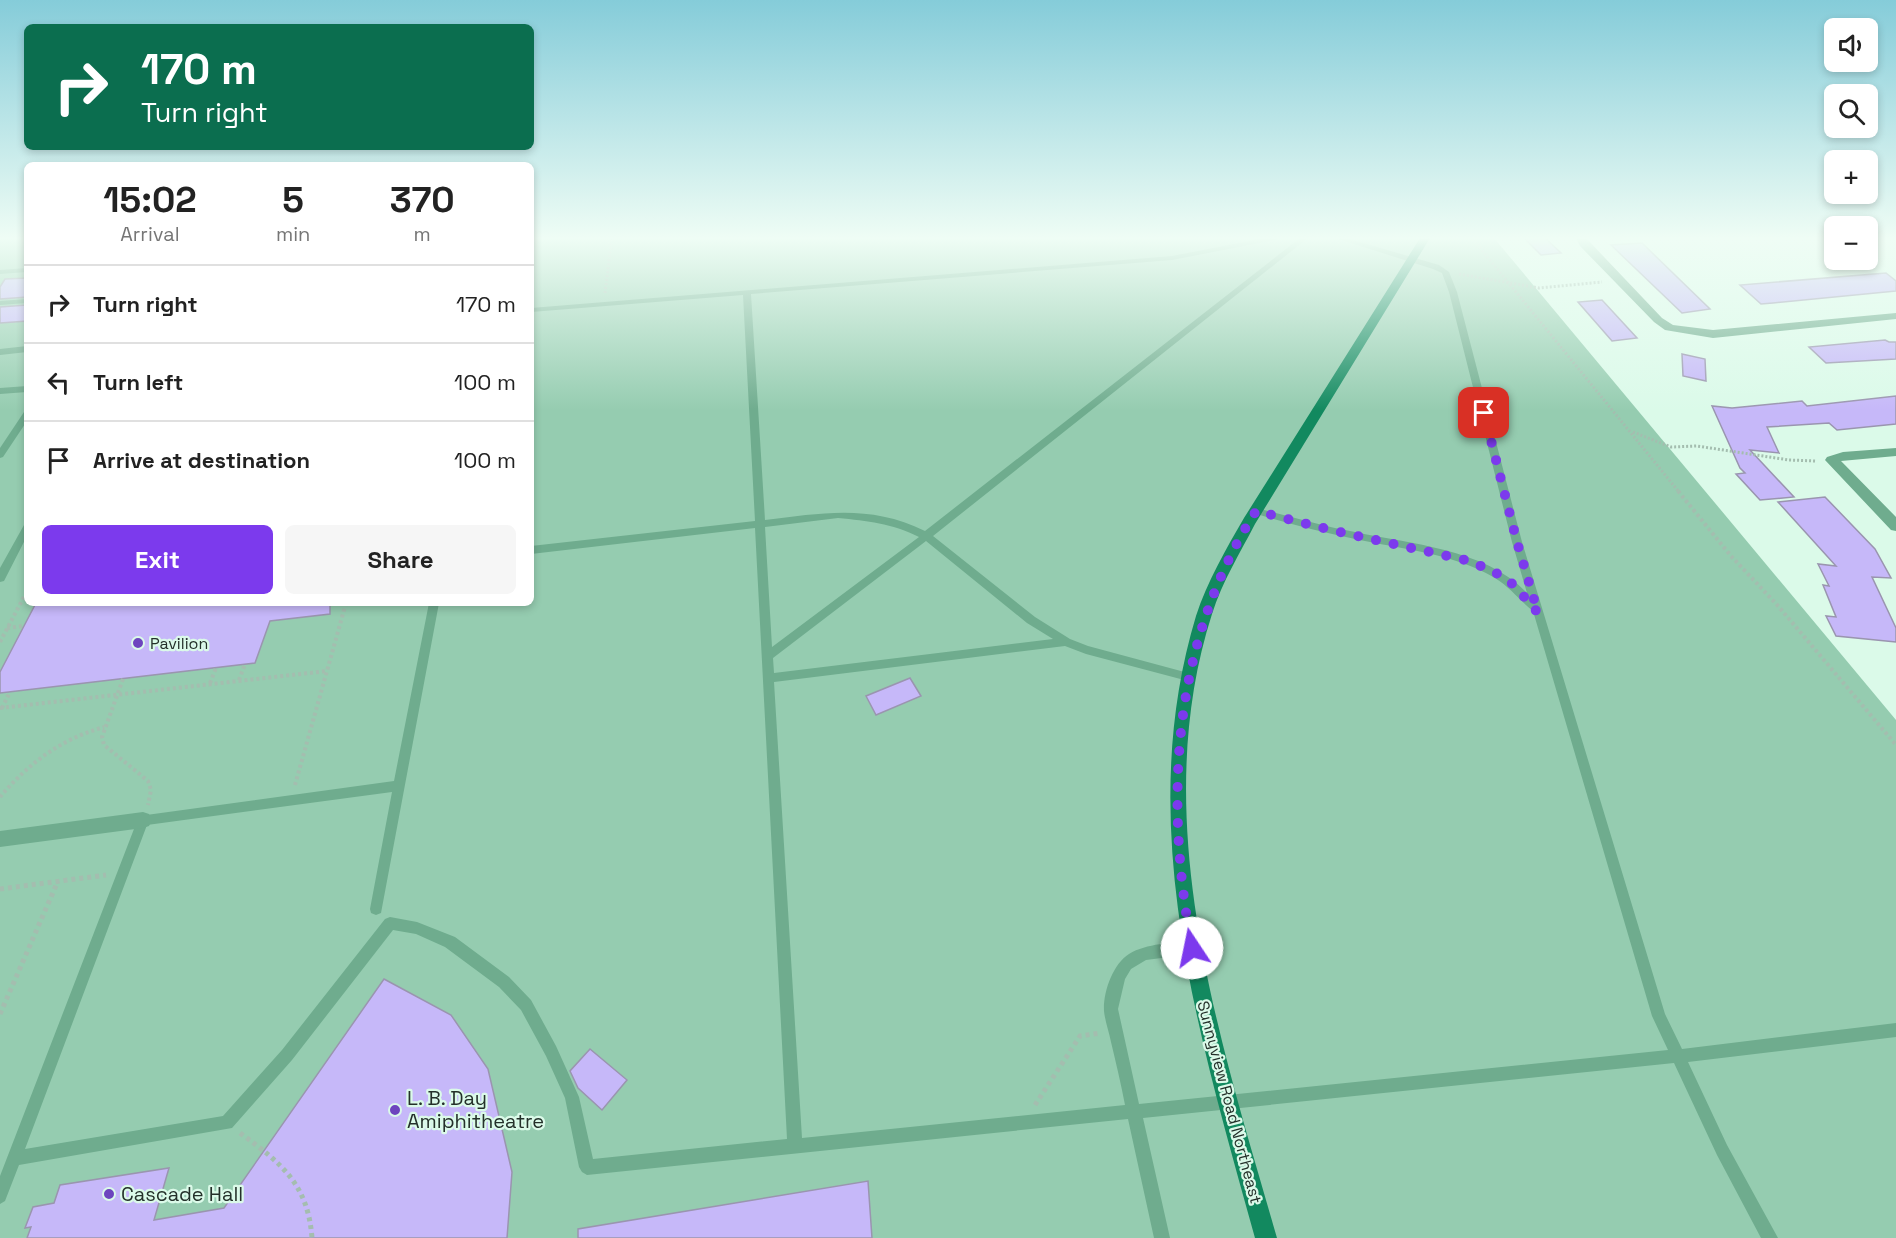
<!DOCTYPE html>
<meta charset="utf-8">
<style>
body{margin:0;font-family:"Space Grotesk",sans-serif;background:#f6f6f6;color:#222;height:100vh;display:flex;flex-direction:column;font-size:22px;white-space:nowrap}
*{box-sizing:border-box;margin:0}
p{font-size:20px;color:#767676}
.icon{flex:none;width:33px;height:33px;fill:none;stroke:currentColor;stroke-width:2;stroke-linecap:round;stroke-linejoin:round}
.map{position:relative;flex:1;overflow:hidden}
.sheet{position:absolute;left:24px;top:162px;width:510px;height:444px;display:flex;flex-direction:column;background:#fff;border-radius:9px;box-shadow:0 3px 9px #0003}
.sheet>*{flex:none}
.hud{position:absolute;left:24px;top:24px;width:510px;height:126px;border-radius:9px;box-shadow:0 3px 9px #0003;background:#0b6e4f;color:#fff;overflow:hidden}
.buttons{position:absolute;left:1824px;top:18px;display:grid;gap:12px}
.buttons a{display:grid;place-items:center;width:54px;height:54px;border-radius:9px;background:#fff;box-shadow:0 3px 9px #0003;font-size:30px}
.pin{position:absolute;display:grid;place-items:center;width:51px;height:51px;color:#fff;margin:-26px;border-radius:12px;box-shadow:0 3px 9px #0006}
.me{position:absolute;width:66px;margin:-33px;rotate:349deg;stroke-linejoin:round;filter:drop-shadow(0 0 4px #0008)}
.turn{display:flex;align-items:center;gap:21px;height:126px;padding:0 18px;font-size:27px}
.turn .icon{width:78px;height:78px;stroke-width:2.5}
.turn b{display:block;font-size:42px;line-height:51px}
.eta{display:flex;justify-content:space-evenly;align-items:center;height:102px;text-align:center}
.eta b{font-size:36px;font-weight:600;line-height:42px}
.cta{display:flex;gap:12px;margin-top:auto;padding:12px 18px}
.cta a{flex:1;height:69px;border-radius:9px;background:#7c3aed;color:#fff;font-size:24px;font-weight:600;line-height:69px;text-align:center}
.cta a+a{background:#f6f6f6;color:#222}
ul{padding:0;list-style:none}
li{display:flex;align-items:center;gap:18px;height:78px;padding:0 18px;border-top:2px solid #e0e0e0}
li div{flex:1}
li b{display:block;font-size:22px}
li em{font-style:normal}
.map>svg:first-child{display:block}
</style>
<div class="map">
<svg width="1896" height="1238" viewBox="0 0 1896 1238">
<rect width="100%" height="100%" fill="#dbfae9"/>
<path fill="#95ccb0" d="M 0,238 L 27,238 L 27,603 L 531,603 L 531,238 L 1494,238 L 1896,720 L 1896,1238 L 0,1238 Z"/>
<path fill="#c6b8f9" stroke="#9a95af" stroke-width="1.5" d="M 1524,238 L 1545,238 L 1561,253 L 1541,255 Z
M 1642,243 L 1710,309 L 1682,313 L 1611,245 Z
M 1886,273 L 1896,281 L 1896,291 L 1773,303 L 1761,304 L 1740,285 Z
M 27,278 L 27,297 L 0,299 L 0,287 L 5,279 Z
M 1602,300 L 1637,338 L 1612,341 L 1578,302 Z
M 27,305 L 27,321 L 0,323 L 0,307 Z
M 1885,340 L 1889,342 L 1896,342 L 1896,359 L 1826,363 L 1809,347 Z
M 1682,354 L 1705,359 L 1706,381 L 1683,376 Z
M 1896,396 L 1896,424 L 1837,430 L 1829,423 L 1767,427 L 1779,453 L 1750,450 L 1794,497 L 1760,500 L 1736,474 L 1745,473 L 1740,468 L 1712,406 L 1732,408 L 1802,401 L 1807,406 Z
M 1825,497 L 1875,549 L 1891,578 L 1872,577 L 1896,628 L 1896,642 L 1836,636 L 1826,616 L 1836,617 L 1823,585 L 1829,586 L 1818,564 L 1836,566 L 1778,502 Z
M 36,603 L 330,603 L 330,614 L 270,621 L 255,663 L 0,693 L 0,672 Z
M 910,678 L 921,696 L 876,715 L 866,696 Z
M 384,979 L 451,1015 L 488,1069 L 512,1172 L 507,1238 L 27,1238 L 31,1227 L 25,1228 L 33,1207 L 54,1203 L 60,1185 L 169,1168 L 154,1220 L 224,1208 Z
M 590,1049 L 627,1080 L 602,1110 L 578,1088 L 570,1071 Z
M 868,1181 L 872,1238 L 578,1238 L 578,1229 Z"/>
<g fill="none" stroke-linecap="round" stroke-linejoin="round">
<path stroke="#a4bdaf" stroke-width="3" stroke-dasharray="2 2" stroke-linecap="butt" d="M 1472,238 L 1679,492
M 1459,274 L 1539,288 L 1602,282
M 605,293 L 612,238
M 1633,432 L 1671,447 L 1697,446 L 1789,460 L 1816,461"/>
<path stroke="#a4bdaf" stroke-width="4" stroke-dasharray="3 3" stroke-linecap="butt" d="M 1678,491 L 1731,556 L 1779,607 L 1896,745
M 7,628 L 24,626
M 0,642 L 27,591
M 123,679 L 102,737 L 104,745 L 148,781 L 151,790 L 148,805
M 239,680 L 245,664
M 210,683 L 216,668
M 0,708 L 327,671
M 2,708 L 10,692
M 295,785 L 346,603
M 0,797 C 29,763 61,739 104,727"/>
<path stroke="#a4bdaf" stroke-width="5" stroke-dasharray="4 4" stroke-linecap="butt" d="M 0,889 L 106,875
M 0,1014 L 58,881
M 1035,1105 L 1080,1036 L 1101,1033
M 240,1133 C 281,1163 308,1184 312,1238"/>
<path fill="#6fac8e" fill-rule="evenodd" d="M 1265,238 L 1279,238 L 1275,240 L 1172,260 L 751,294 L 765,520 C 823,513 870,504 925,531 L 1300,238 L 1308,238 L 933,536 L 1035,617 L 1070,639 L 1088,646 L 1192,674 L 1193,677 L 1192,680 L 1188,681 L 1086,654 L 1065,646 L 774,682 L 802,1138 L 1125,1105 C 1121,1084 1116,1063 1111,1042 C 1109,1032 1105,1021 1104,1011 C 1103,992 1113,964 1129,954 C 1147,943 1172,943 1192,942 L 1197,943 L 1199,948 L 1197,953 L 1192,954 L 1146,960 L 1131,969 L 1125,979 L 1118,1009 L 1139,1104 L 1668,1050 L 1652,1016 L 1533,611 C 1520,601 1510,587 1495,578 C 1453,553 1401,549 1355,539 C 1320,532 1286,523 1253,513 L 1251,511 L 1256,508 C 1289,516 1322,526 1355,532 C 1410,544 1486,549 1527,593 L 1512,542 L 1449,292 L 1442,273 L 1433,269 L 1335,238 L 1346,238 L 1439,265 L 1449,272 L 1457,292 L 1522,542 L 1665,1014 L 1682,1049 L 1896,1023 L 1896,1037 L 1688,1062 L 1727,1145 L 1778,1238 L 1761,1238 L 1717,1155 L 1674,1063 L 1143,1118 L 1170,1238 L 1154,1238 L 1128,1119 L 587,1175 L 582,1172 L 579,1167 L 565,1098 L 546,1056 L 521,1010 L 499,987 L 445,947 L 416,934 L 393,930 L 292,1060 L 232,1128 L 19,1165 L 5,1201 L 0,1204 L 0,1176 L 139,816 L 394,781 L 429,603 L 439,603 L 381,913 L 376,915 L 371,913 L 370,909 L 392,792 L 147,825 L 25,1149 L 223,1116 L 282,1050 L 385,919 L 390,917 L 417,922 L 455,937 L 509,977 L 531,1000 L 556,1046 L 579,1097 L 593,1159 L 787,1139 L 755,528 L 531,554 L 531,546 L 755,521 L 743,295 L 531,312 L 531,308 L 1172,256 ZM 838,518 C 868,521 891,523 919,537 L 772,647 L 765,527 ZM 926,541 L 1027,623 L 1053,639 L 774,673 L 773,658 Z
M 27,268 L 27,272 L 0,274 L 0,270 Z
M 27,299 L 27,303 L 0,305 L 0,301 Z
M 27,346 L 27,352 L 0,355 L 0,349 Z
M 27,386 L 27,392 L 0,394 L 0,388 Z
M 27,411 L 27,421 L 3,457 L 0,458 L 0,448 L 24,412 Z
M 27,523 L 27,536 L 4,581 L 0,582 L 0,568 L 24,525 Z"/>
<path fill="#6fac8e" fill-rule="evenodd" d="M 1576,238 L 1586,238 L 1662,318 L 1673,325 L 1713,330 L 1896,313 L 1896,319 L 1713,338 L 1665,330 L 1654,322 L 1580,246 Z
M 1896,448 L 1896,456 L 1841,461 L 1896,517 L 1896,531 L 1891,530 L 1825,460 L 1827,457 L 1843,452 Z
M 143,812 L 149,814 L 152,820 L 149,826 L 143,828 L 0,847 L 0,831 Z"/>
<path fill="#12895f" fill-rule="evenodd" d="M 1420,238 L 1430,238 L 1255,524 C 1240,553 1222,582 1212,614 C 1146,820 1220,1039 1277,1238 L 1255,1238 C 1199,1035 1133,825 1196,616 C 1207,582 1226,549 1244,518 Z"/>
</g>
<linearGradient id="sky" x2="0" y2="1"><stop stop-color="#85ccd9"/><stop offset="0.58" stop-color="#effdf5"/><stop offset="1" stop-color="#effdf5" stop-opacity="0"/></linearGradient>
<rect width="1896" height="411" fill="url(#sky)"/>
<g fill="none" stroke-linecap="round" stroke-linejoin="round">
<path stroke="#7c3aed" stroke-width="10" stroke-dasharray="0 18" d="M 1192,948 C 1164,799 1172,642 1256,511 L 1335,531 L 1470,561 L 1496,573 L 1514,585 L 1538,613 L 1517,542 L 1484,413"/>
</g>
<g fill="#6d45be" stroke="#dbfae9" stroke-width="2">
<circle cx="138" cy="643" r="6"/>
<circle cx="395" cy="1110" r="6"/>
<circle cx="109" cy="1194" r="6"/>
</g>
<g text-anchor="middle" stroke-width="4.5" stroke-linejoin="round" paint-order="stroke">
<g font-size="16" fill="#24302a" stroke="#dbfae9" text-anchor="start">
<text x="150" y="649">Pavilion</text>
</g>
<g font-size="16" fill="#24302a" stroke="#dbfae9">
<text transform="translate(1230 1102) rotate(75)" y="6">Sunnyview Road Northeast</text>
</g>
<g font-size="20" fill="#24302a" stroke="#dbfae9" text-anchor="start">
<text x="407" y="1105">L. B. Day<tspan x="407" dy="23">Amiphitheatre</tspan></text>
<text x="121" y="1201">Cascade Hall</text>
</g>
</g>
</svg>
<div class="buttons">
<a><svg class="icon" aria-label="sound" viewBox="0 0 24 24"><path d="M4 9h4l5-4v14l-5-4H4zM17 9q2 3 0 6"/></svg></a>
<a><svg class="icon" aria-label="search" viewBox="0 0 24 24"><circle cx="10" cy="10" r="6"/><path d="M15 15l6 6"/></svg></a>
<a>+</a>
<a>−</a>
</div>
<div class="pin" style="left:1484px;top:413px;background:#d93025"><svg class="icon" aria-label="arrive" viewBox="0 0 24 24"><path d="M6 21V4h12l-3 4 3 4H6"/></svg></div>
<svg class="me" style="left:1192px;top:948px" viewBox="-20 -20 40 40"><circle r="19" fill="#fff"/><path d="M0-13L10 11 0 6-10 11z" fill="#7c3aed"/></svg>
<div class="hud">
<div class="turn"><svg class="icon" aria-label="right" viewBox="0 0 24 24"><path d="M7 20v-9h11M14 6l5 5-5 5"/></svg><div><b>170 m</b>Turn right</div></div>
</div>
<section class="sheet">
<div class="eta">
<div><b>15:02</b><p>Arrival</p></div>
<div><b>5</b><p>min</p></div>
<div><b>370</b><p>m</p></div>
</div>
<ul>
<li><svg class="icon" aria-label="right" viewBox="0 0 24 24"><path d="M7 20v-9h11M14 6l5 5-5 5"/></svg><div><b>Turn right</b></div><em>170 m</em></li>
<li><svg class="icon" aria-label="left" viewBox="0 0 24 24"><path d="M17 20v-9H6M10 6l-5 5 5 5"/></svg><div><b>Turn left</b></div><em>100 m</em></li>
<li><svg class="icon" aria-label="arrive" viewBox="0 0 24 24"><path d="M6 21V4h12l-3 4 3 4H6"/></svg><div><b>Arrive at destination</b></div><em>100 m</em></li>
</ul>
<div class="cta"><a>Exit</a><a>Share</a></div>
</section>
</div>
